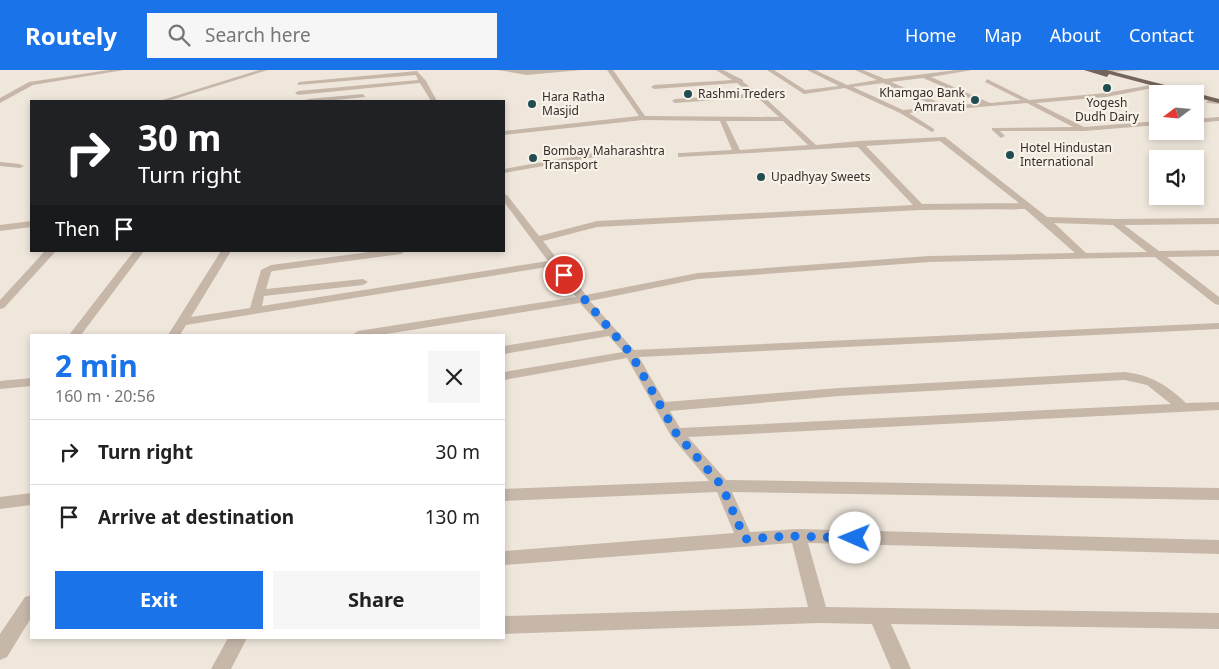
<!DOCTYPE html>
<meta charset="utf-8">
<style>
body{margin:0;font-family:"Noto Sans",sans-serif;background:#f6f6f6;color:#222;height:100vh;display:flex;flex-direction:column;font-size:19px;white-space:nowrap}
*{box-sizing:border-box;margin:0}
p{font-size:16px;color:#767676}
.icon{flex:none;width:28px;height:28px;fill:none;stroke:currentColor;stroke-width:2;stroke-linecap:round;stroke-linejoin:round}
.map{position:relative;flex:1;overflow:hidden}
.drawer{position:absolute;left:30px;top:264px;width:475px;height:305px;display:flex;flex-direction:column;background:#fff;border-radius:0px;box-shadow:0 2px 8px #0003}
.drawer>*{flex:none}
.hud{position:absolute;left:30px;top:30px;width:475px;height:152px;border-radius:0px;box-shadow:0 2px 8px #0003;background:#202124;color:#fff;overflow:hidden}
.needle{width:32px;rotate:254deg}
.fabs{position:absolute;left:1149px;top:15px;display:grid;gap:10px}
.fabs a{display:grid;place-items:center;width:55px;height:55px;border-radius:0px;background:#fff;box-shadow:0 2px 8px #0003;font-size:25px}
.pin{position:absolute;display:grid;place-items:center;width:42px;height:42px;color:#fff;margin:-21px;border:2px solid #fff;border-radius:50%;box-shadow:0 1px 5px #0007}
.me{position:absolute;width:55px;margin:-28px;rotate:271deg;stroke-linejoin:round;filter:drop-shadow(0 0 4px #0008)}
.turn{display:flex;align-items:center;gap:18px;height:105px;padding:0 25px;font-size:22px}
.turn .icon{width:65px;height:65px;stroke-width:2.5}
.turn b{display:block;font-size:35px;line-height:42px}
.then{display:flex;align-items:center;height:48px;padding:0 25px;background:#0003;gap:10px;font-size:19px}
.round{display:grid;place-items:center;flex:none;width:52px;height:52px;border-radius:0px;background:#f6f6f6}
.headline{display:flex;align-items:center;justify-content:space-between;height:85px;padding:0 25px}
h1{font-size:30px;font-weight:700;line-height:38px;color:#1a73e8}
.cta{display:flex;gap:10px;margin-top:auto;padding:10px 25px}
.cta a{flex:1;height:58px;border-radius:0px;background:#1a73e8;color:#fff;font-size:20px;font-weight:700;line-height:58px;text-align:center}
.cta a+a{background:#f6f6f6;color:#222}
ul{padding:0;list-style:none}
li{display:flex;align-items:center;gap:15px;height:65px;padding:0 25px;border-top:1px solid #e0e0e0}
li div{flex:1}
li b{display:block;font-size:19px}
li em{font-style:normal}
header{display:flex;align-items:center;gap:30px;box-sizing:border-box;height:70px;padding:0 25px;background:#1a73e8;color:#fff}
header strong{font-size:24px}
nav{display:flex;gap:28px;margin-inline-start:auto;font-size:18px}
.search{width:350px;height:45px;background:#f6f6f6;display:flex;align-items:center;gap:12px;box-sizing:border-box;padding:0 18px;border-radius:0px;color:#767676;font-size:19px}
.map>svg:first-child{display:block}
</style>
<header>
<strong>Routely</strong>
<div class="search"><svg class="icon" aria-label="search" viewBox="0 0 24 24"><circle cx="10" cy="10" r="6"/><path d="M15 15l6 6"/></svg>Search here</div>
<nav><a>Home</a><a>Map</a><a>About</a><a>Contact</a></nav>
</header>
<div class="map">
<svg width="1219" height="599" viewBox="0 0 1219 599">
<rect width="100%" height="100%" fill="#efe7dc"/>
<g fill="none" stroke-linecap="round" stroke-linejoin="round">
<path fill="#c6b7a9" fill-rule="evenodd" d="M 109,0 L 124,0 L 33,15 L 0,33 L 0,28 L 29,12 Z
M 259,0 L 268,0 L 168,31 L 159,31 Z
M 498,0 L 581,0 L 527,5 Z
M 607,0 L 613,0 L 645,46 L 779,47 L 757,27 L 675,33 L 672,31 L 675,29 L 752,24 L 737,13 L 654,19 L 651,17 L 654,15 L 732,10 L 716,0 L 723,0 L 743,10 L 743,12 L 759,23 L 763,24 L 763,26 L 816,75 L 859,71 L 945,67 L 1047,147 L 1115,149 L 1219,148 L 1219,154 L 1124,155 L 1159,181 L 1219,180 L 1219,186 L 1167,187 L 1219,227 L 1219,235 L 1215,234 L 1155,187 L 929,192 L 698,209 L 590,231 L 634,280 L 1219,253 L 1219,259 L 639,287 L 665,332 L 839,318 L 1125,302 C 1151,305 1167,315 1186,333 L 1219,332 L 1219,340 L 688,367 L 726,410 L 1219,418 L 1219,430 L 732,422 L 750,462 L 798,459 L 1219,470 L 1219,484 L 808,473 L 826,537 L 1219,543 L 1219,559 L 891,554 L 911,599 L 891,599 L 872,554 L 819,553 L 504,564 L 504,546 L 808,537 L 792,473 L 504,495 L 504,481 L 734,463 L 717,422 L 504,431 L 504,419 L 709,411 L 671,366 L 627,288 L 504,310 L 504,302 L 623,282 L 609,266 L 504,284 L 504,276 L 604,260 L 580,233 L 380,265 L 352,265 L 358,261 L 576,227 L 553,196 L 186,255 L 180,265 L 168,265 L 221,181 L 231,181 L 191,247 L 250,238 L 261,200 L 271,195 L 377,181 L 406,181 L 401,184 L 273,201 L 271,202 L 266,219 L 363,209 L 368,212 L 363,215 L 264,226 L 262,236 L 548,191 L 504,132 L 504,124 L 507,125 L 539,166 L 597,151 L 913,135 L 858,77 L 678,87 L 678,83 L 681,83 L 732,80 L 720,51 L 643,50 L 504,65 L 504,61 L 639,46 ZM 726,51 L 783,51 L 808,75 L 740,80 ZM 940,71 L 1019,133 L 922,134 L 866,76 ZM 1025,139 L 1075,183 L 929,186 L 698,203 L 586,225 L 543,171 L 597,157 L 920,140 ZM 1054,153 L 1113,155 L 1147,182 L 1086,183 ZM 1125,310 L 1147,315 L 1171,334 L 680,358 L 670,341 L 839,326 Z
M 767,0 L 774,0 L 805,20 L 839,16 L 807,0 L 815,0 L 847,15 L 877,10 L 855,0 L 863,0 L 885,9 L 956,0 L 972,0 L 931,7 L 990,33 L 1021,30 L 985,12 L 987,9 L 1029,30 L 1106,23 L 1151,15 L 1153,18 L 1106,27 L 1036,33 L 1084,57 L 1158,51 L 1158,55 L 1084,61 L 1000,61 L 1005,66 L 1001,68 L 992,60 L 992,58 L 1073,57 L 1027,33 L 909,43 L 934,59 L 934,61 L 932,62 L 900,43 L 845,18 L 804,24 ZM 923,8 L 981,33 L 947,36 L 891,12 ZM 883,13 L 938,37 L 903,40 L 853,17 Z
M 1094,0 L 1140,0 L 1092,3 Z
M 417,1 L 426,11 L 437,31 L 431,31 L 420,13 L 298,25 L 295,23 L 298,21 L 418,10 L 416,5 L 297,15 L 299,12 Z
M 363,24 L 365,27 L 326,31 L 305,31 L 308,29 Z
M 1209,30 L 1219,30 L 1219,34 L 1207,33 L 1206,32 Z
M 1219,47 L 1219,51 L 1195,53 L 1195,49 Z
M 609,80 L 612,80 L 612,84 L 504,103 L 504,99 Z
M 0,92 L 20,94 L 24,96 L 20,98 L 0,96 Z
M 31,151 L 31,157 L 0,161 L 0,155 Z
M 45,181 L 56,181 L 4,238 L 0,239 L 0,230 Z
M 134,181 L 144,181 L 81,265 L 69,265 Z
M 31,308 L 31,316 L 0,319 L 0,311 Z
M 31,423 L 31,435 L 0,439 L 0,427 Z
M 31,525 L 31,548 L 7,587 L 0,590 L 0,564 L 25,527 Z
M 228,568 L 247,568 L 231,599 L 211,599 Z"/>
<path fill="#74645a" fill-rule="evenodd" d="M 1084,0 L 1107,0 L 1219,29 L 1219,33 L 1195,27 L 1195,24 L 1184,24 L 1109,4 L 1107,7 Z"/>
</g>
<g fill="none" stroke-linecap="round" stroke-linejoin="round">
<path stroke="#1a73e8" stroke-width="9" stroke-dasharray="0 16.2" d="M 564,205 L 631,284 L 676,363 L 722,416 L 745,469 L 789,466 L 855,468"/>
</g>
<g fill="#214d51" stroke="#f7f1e7" stroke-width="2">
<circle cx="1107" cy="18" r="5"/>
<circle cx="688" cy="24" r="5"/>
<circle cx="975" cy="30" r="5"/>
<circle cx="532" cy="34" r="5"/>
<circle cx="1010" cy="85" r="5"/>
<circle cx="533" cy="88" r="5"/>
<circle cx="761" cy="107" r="5"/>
</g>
<g text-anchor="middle" stroke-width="4.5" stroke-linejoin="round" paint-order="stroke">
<g font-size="12" fill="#342c28" stroke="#f7f1e7" text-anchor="start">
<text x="965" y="27" text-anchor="end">Khamgao Bank<tspan x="965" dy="14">Amravati</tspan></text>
<text x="698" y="28">Rashmi Treders</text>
<text x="542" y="31">Hara Ratha<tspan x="542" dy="14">Masjid</tspan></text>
<text x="1107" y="37" text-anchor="middle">Yogesh<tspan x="1107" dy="14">Dudh Dairy</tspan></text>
<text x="1020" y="82">Hotel Hindustan<tspan x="1020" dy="14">International</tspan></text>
<text x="543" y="85">Bombay Maharashtra<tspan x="543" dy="14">Transport</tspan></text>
<text x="771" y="111">Upadhyay Sweets</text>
</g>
</g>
</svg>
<div class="fabs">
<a><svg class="needle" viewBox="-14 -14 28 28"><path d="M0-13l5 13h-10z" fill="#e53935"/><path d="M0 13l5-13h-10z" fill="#767676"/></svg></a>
<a><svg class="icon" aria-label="sound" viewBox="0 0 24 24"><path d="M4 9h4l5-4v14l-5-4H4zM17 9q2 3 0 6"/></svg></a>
</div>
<div class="pin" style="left:564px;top:205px;background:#d93025"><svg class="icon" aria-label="arrive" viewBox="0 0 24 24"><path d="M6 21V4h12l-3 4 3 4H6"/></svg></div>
<svg class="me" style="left:855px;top:468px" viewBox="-20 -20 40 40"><circle r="19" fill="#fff"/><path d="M0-13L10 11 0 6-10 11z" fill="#1a73e8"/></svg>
<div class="hud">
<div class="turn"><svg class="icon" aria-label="right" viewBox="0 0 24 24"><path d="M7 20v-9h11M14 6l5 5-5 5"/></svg><div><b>30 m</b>Turn right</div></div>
<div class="then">Then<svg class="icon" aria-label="arrive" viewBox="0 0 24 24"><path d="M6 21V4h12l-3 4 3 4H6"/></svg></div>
</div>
<section class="drawer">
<div class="headline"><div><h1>2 min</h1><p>160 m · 20:56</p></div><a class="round"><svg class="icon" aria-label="close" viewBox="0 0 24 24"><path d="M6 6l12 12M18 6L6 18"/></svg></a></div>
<ul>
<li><svg class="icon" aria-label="right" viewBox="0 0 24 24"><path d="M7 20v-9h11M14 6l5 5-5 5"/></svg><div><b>Turn right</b></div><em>30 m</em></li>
<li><svg class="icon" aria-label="arrive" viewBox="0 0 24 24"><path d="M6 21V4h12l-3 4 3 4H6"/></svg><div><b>Arrive at destination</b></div><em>130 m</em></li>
</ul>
<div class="cta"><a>Exit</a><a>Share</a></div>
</section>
</div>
